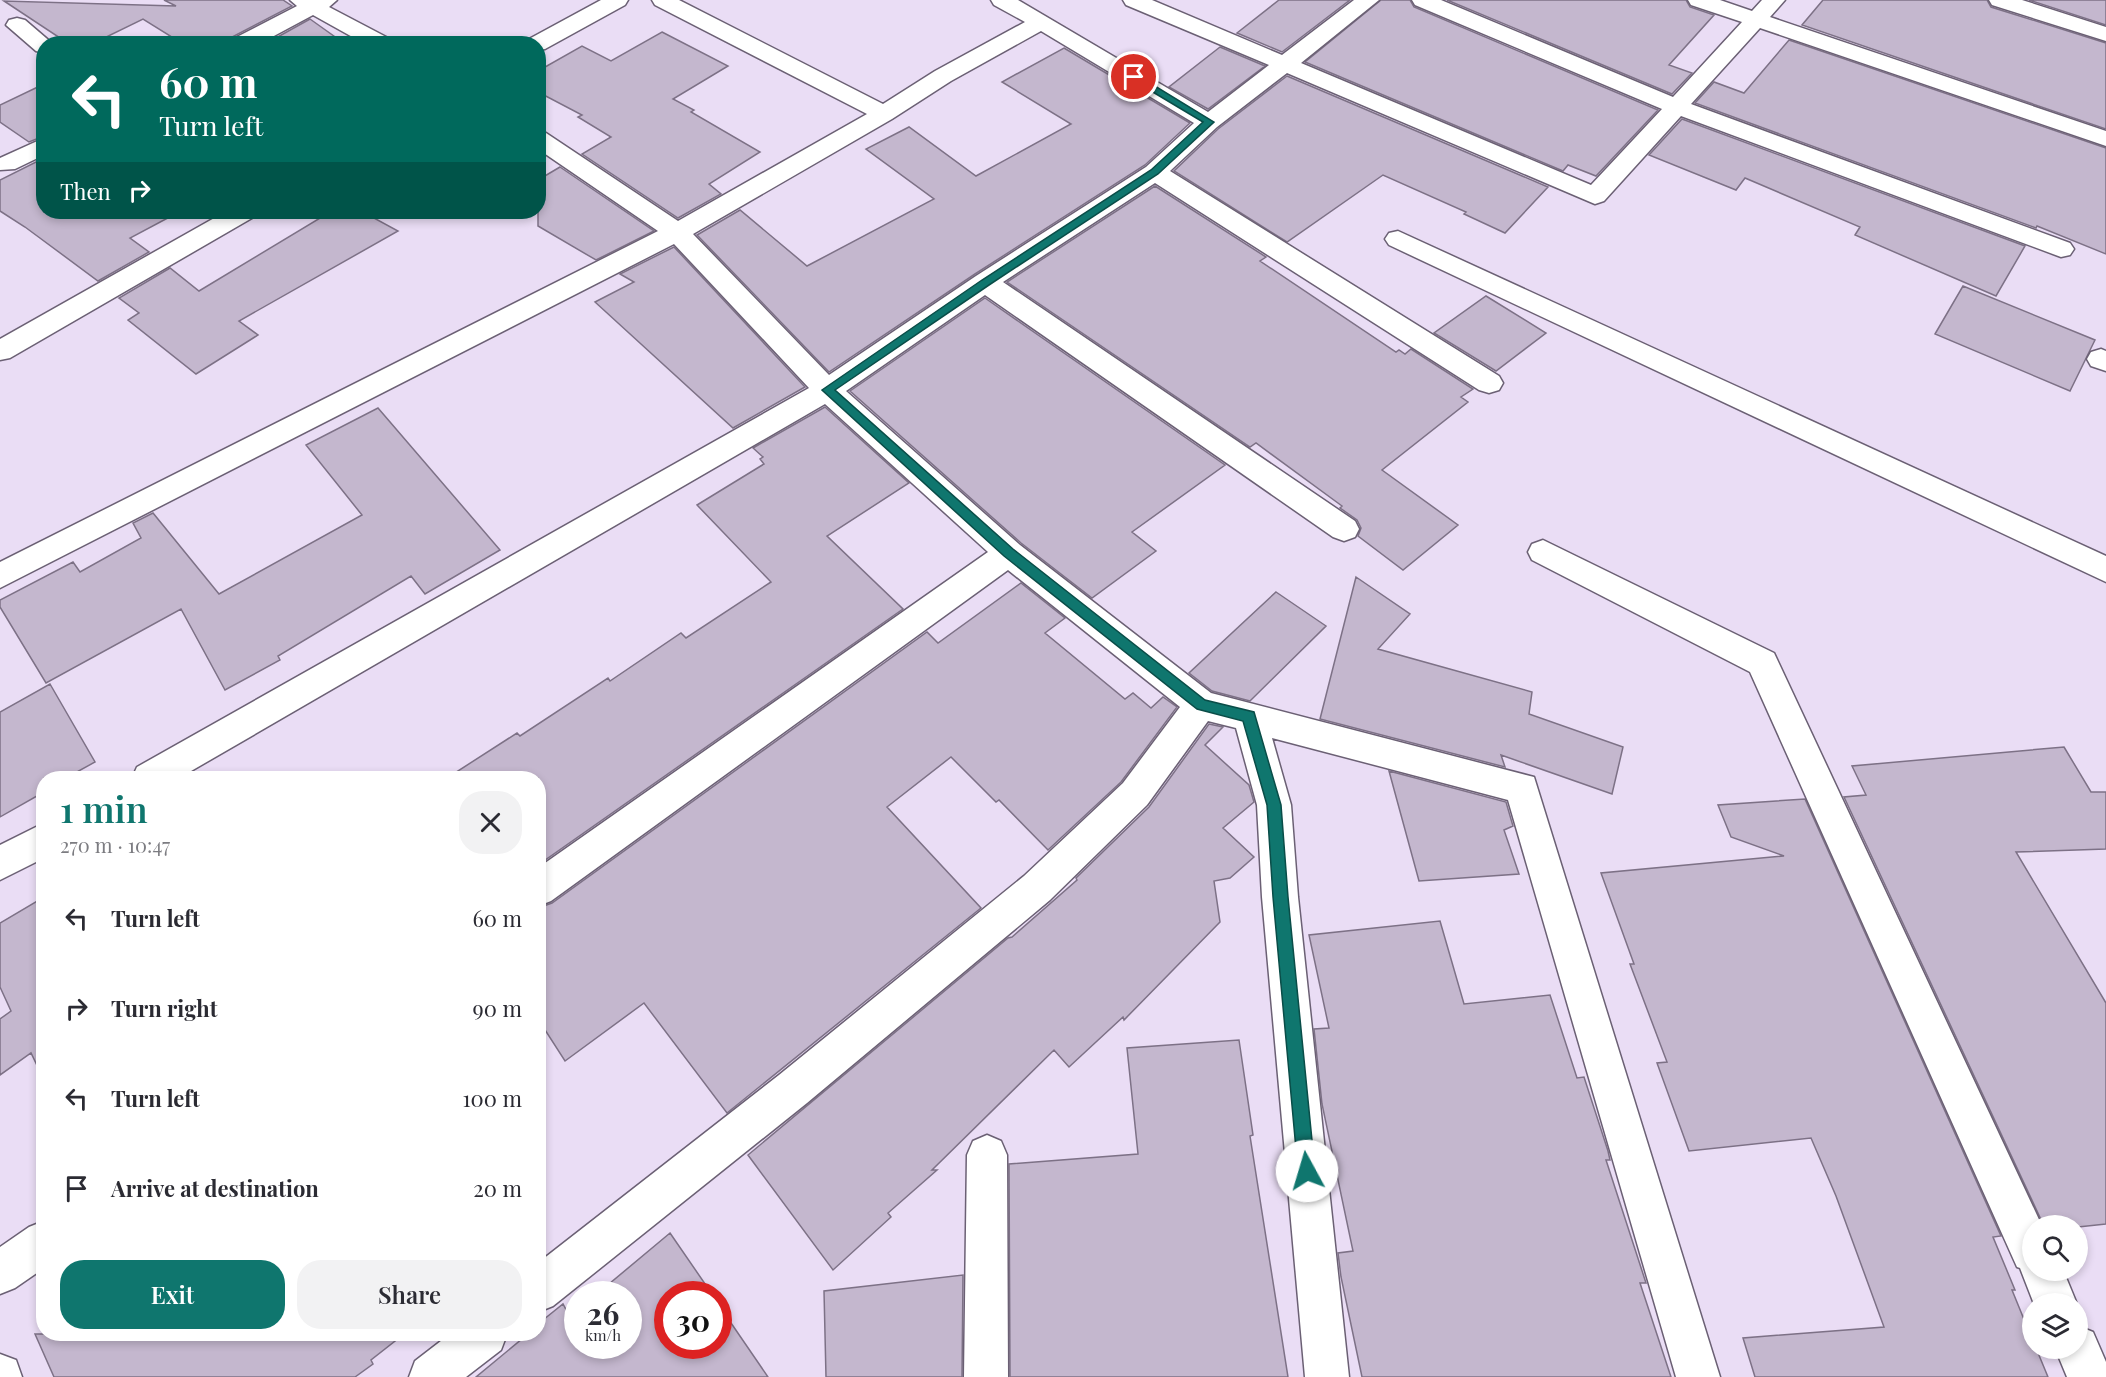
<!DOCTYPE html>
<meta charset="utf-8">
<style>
body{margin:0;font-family:"Playfair Display",serif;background:#f2f2f3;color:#2b2b33;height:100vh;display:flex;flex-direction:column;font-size:22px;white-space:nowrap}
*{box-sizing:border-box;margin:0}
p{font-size:20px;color:#7c7c81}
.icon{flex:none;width:33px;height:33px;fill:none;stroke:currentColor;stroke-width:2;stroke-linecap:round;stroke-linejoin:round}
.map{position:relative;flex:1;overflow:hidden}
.details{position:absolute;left:36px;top:771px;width:510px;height:570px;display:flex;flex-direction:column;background:#fff;border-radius:24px;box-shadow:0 3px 9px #0003}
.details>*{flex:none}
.hud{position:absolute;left:36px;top:36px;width:510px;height:183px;border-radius:24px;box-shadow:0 3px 9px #0003;background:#00695c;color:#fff;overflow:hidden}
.fabs{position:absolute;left:2022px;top:1215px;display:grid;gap:12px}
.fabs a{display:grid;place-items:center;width:66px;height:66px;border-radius:50%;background:#fff;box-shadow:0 3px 9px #0003;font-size:30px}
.speed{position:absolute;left:564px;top:1281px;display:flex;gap:12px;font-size:30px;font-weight:700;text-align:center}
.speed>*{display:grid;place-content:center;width:78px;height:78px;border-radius:50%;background:#fff;box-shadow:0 3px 9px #0003;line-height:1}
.speed small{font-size:15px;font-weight:400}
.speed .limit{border:9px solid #d22;background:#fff;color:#111}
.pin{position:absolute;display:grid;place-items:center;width:51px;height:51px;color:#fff;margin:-26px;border:3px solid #fff;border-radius:50%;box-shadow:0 2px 6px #0007}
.me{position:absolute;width:66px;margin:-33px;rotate:354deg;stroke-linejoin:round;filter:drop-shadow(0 0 4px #0008)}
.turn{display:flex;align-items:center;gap:21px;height:126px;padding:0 24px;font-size:27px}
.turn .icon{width:78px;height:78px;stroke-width:2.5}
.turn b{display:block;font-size:42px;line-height:51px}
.then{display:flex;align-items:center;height:57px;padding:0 24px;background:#0003;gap:12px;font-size:22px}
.round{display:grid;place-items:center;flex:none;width:63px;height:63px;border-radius:24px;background:#f2f2f3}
.headline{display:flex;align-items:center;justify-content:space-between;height:102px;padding:0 24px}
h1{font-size:36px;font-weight:600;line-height:45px;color:#0f766e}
.button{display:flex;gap:12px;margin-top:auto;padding:12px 24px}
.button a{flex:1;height:69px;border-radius:24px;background:#0f766e;color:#fff;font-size:24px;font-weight:600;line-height:69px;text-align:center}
.button a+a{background:#f2f2f3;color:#2b2b33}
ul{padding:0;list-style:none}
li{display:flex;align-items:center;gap:18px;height:90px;padding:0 24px}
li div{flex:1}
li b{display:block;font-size:22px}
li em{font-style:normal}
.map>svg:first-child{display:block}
</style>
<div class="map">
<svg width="2106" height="1377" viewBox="0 0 2106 1377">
<rect width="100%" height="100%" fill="#eaddf5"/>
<path fill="#c4b7ce" stroke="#7d7186" stroke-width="1.5" d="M 164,0 L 283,0 L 292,6 L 232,37 L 228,44 L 183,44 L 143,19 L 92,44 L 69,44 L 4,1 L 176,6 Z
M 1279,0 L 1350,0 L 1282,52 L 1237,33 Z
M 1381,0 L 1410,0 L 1414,7 L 1658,110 L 1596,176 L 1568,165 L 1563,171 L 1305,62 Z
M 1447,0 L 1686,0 L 1690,7 L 1714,15 L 1669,65 L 1692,73 L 1672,94 Z
M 1823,0 L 1987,0 L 1991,7 L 2106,43 L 2106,129 L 1802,25 Z
M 2029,0 L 2106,0 L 2106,25 Z
M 310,19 L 345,44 L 265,44 Z
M 662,32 L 728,66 L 673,99 L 694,110 L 691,112 L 760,152 L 709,184 L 721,194 L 678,218 L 582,154 L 611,137 L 578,117 L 582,115 L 538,92 L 538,71 L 582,46 L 611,61 Z
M 1789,40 L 2106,148 L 2106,254 L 2037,226 L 2036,228 L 1695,103 L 1714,82 L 1744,93 Z
M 1220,47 L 1265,66 L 1208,109 L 1169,87 Z
M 1064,48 L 1190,123 L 1145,165 L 975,274 L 829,372 L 697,235 L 740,210 L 807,266 L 934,199 L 866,149 L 909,127 L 976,176 L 1071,124 L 1002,82 Z
M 1287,76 L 1548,187 L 1505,233 L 1464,214 L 1466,212 L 1383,175 L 1287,242 L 1174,171 L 1218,129 Z
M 44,84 L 44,136 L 29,142 L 0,122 L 0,105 Z
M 1682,119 L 2025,246 L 1996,296 L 1855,235 L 1860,227 L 1745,178 L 1736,190 L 1649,155 Z
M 44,158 L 44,212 L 179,212 L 130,238 L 149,252 L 98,281 L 25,227 L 0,211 L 0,180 Z
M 560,167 L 654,231 L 596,260 L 538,226 L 538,180 Z
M 1155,186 L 1266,257 L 1260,261 L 1396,352 L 1399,350 L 1405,354 L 1411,349 L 1473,389 L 1461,397 L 1468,402 L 1382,470 L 1458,525 L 1403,570 L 1358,536 L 1361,528 L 1357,520 L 1340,508 L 1342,506 L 1256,443 L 1250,447 L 1007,282 Z
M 330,212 L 363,212 L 398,231 L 239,321 L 258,335 L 196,374 L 128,320 L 139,313 L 119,298 L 170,268 L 199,291 Z
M 674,247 L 805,387 L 733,428 L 595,302 L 634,282 L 620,274 Z
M 1963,286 L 2095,340 L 2070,391 L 1935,334 Z
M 1486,296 L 1546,333 L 1496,371 L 1434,333 Z
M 985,298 L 1225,465 L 1132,532 L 1156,551 L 1092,598 L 1021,543 L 850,391 Z
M 825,407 L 909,483 L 827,536 L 903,609 L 538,865 L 538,778 L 447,778 L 517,733 L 520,736 L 608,678 L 610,681 L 681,633 L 686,638 L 771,582 L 697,505 L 764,464 L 760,459 L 763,457 L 753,448 Z
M 378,408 L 500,550 L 425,594 L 411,576 L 278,656 L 280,660 L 225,690 L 181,609 L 46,683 L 0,607 L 0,600 L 73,562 L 80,572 L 141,538 L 133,523 L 153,513 L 219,594 L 362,515 L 306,445 Z
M 1356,577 L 1410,614 L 1378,649 L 1532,692 L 1529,714 L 1623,747 L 1612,794 L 1501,755 L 1505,767 L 1320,719 Z
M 1021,583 L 1065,618 L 1045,633 L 1125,699 L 1133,693 L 1151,708 L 1163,697 L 1177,707 L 1121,782 L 1048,850 L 999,800 L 996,802 L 951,757 L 887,807 L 981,908 L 727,1113 L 644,1003 L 565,1061 L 538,1019 L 538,908 L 552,903 L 927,632 L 938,643 Z
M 1276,592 L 1326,626 L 1250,701 L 1212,691 L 1189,673 Z
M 50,684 L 95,762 L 66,778 L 44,778 L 44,792 L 0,817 L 0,712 Z
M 1209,724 L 1223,727 L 1205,745 L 1249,785 L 1254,802 L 1223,828 L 1254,857 L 1230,878 L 1214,881 L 1220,922 L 1124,1020 L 1123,1017 L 1069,1067 L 1054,1050 L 932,1170 L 937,1170 L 888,1213 L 891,1217 L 833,1270 L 748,1155 L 1008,938 L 1012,937 L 1077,880 L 1076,878 L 1149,807 Z
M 2064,747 L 2091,792 L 2106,792 L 2106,849 L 2016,852 L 2106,1003 L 2106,1224 L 2078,1227 L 2044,1226 L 1844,797 L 1866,795 L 1852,766 Z
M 1389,771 L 1506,802 L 1513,826 L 1504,830 L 1519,874 L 1419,881 Z
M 1805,799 L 2001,1236 L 1993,1237 L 2015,1290 L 2012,1290 L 2032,1339 L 2032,1348 L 2036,1348 L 2048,1377 L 1755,1377 L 1743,1338 L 1884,1327 L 1836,1196 L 1811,1138 L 1689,1151 L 1657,1063 L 1667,1062 L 1630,964 L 1634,964 L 1601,873 L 1784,856 L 1731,837 L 1718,805 Z
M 44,897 L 44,1080 L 31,1053 L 0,1075 L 0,1019 L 11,1011 L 0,987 L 0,923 Z
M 1440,921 L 1464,1004 L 1550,995 L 1577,1078 L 1584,1077 L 1608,1151 L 1610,1160 L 1606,1160 L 1646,1283 L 1640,1283 L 1671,1377 L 1362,1377 L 1341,1277 L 1338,1253 L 1353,1251 L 1322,1104 L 1314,1029 L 1329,1028 L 1309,935 Z
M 1239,1040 L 1253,1135 L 1250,1136 L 1288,1377 L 1010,1377 L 1009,1164 L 1138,1154 L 1127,1048 Z
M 670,1233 L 712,1294 L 668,1294 L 668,1346 L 718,1346 L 718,1304 L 768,1377 L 476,1377 L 528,1334 L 538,1334 L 538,1324 L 563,1304 L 570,1317 L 578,1311 L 578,1346 L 628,1346 L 628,1294 L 597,1294 Z
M 963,1275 L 962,1377 L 826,1377 L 824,1291 Z
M 35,1334 L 404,1334 L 371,1360 L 373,1364 L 355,1377 L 54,1377 Z"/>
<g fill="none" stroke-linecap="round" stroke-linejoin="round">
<defs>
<path id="minor" d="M 290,0 L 337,0 L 329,7 L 390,39 L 393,44 L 365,44 L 313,15 L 259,44 L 230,44 L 233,39 L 297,6 Z
M 601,0 L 628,0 L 625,5 L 545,49 L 538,50 L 538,44 L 526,44 L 529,39 Z
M 652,0 L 679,0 L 883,104 L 935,71 L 1025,22 L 994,5 L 991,0 L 1018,0 L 1208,112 L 1269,65 L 1126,5 L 1123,0 L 1152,0 L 1282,55 L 1354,0 L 1379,0 L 1301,63 L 1591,185 L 1662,109 L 1415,5 L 1412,0 L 1441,0 L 1673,97 L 1742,22 L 1691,5 L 1688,0 L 1720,0 L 1752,11 L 1762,0 L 1785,0 L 1770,17 L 2106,131 L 2106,146 L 1760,28 L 1691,104 L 2070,243 L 2074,249 L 2070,255 L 2061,257 L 1681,116 L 1604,201 L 1595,204 L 1287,73 L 1217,127 L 1170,171 L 1499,376 L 1503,383 L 1499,390 L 1489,393 L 1479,390 L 1155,183 L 1003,282 L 1355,521 L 1359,529 L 1355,537 L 1344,541 L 1333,537 L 985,295 L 846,391 L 1020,545 L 1211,693 L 1534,777 L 1720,1377 L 1676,1377 L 1508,800 L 1272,738 L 1291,805 L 1298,897 L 1349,1377 L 1305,1377 L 1262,897 L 1257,805 L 1236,728 L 1208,721 L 1147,805 L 1050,900 L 807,1103 L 553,1306 L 538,1312 L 538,1263 L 779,1075 L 1024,876 L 1123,783 L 1180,707 L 1008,570 L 551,901 L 538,906 L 538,868 L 988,552 L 825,404 L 179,778 L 132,778 L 137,767 L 809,388 L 674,244 L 0,588 L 0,562 L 658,231 L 538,149 L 538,131 L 546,133 L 678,221 L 867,114 L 655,5 ZM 1041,31 L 1194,123 L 1146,167 L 976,276 L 829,375 L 693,234 L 892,119 L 951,81 Z
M 1989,0 L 2022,0 L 2106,27 L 2106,41 L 1992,5 Z
M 17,18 L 25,20 L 53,44 L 44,44 L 44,53 L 36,51 L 6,25 L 9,20 Z
M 44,138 L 44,155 L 15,169 L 0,170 L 0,158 Z
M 225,212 L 255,212 L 252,218 L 10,358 L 0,360 L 0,339 Z
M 1398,231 L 2106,556 L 2106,582 L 1389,245 L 1385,239 L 1389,233 Z
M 2101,349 L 2106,351 L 2106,371 L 2091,366 L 2087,359 L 2091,352 Z
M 1543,540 L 1774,653 L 2042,1226 L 2032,1226 L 2032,1270 L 2063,1270 L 2077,1304 L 2034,1304 L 2020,1268 L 2017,1267 L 1750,672 L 1532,560 L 1528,552 L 1532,544 Z
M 44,823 L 44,858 L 0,880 L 0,845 Z
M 987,1135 L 1001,1141 L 1007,1155 L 1008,1377 L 964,1377 L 967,1155 L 973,1141 Z
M 44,1221 L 44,1268 L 15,1288 L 0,1294 L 0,1247 L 29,1227 Z
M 2078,1326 L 2093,1332 L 2106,1362 L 2106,1377 L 2067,1377 L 2055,1348 L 2078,1348 Z
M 450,1334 L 507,1334 L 501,1350 L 466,1377 L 409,1377 L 415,1361 Z
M 0,1354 L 16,1360 L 22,1377 L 0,1377 Z"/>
</defs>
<use href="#minor" stroke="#6b6074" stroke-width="3"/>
<use href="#minor" fill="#fff" fill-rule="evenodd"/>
</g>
<path fill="#0f766e" stroke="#0a4d48" stroke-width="1.5" d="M 1131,75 L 1137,75 L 1214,122 L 1158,174 L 989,285 L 835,390 L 1013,549 L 1205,700 L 1254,712 L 1281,805 L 1288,897 L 1315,1171 L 1313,1177 L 1307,1180 L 1301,1177 L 1298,1171 L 1273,897 L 1267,805 L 1243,721 L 1197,709 L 1004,556 L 822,390 L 982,280 L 1151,170 L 1203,122 L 1131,79 Z"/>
</svg>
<div class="fabs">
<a><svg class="icon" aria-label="search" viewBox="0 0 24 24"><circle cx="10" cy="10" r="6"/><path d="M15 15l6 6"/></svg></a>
<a><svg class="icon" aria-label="layers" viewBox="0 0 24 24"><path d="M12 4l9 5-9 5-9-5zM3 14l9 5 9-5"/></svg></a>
</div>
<div class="speed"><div>26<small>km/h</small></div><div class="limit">30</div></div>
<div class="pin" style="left:1134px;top:77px;background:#d93025"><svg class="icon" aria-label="arrive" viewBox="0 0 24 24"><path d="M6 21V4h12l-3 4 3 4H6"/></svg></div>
<svg class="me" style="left:1307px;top:1171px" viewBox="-20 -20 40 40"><circle r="19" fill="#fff"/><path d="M0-13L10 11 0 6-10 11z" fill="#0f766e"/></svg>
<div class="hud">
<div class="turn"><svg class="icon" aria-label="left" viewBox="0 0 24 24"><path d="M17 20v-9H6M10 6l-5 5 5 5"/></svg><div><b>60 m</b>Turn left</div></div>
<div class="then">Then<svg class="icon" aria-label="right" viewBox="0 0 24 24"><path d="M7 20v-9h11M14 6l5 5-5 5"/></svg></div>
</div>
<section class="details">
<div class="headline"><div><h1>1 min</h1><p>270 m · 10:47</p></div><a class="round"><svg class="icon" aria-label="close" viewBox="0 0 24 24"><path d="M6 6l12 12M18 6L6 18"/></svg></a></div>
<ul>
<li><svg class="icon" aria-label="left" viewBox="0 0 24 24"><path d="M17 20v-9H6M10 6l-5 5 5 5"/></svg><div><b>Turn left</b></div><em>60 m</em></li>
<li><svg class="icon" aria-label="right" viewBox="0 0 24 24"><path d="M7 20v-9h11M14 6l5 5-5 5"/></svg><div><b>Turn right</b></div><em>90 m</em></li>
<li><svg class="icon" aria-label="left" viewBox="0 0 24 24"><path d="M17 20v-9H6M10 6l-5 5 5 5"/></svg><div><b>Turn left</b></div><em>100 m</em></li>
<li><svg class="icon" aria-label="arrive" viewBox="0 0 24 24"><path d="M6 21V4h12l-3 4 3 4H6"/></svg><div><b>Arrive at destination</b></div><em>20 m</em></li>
</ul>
<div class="button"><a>Exit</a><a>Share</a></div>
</section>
</div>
